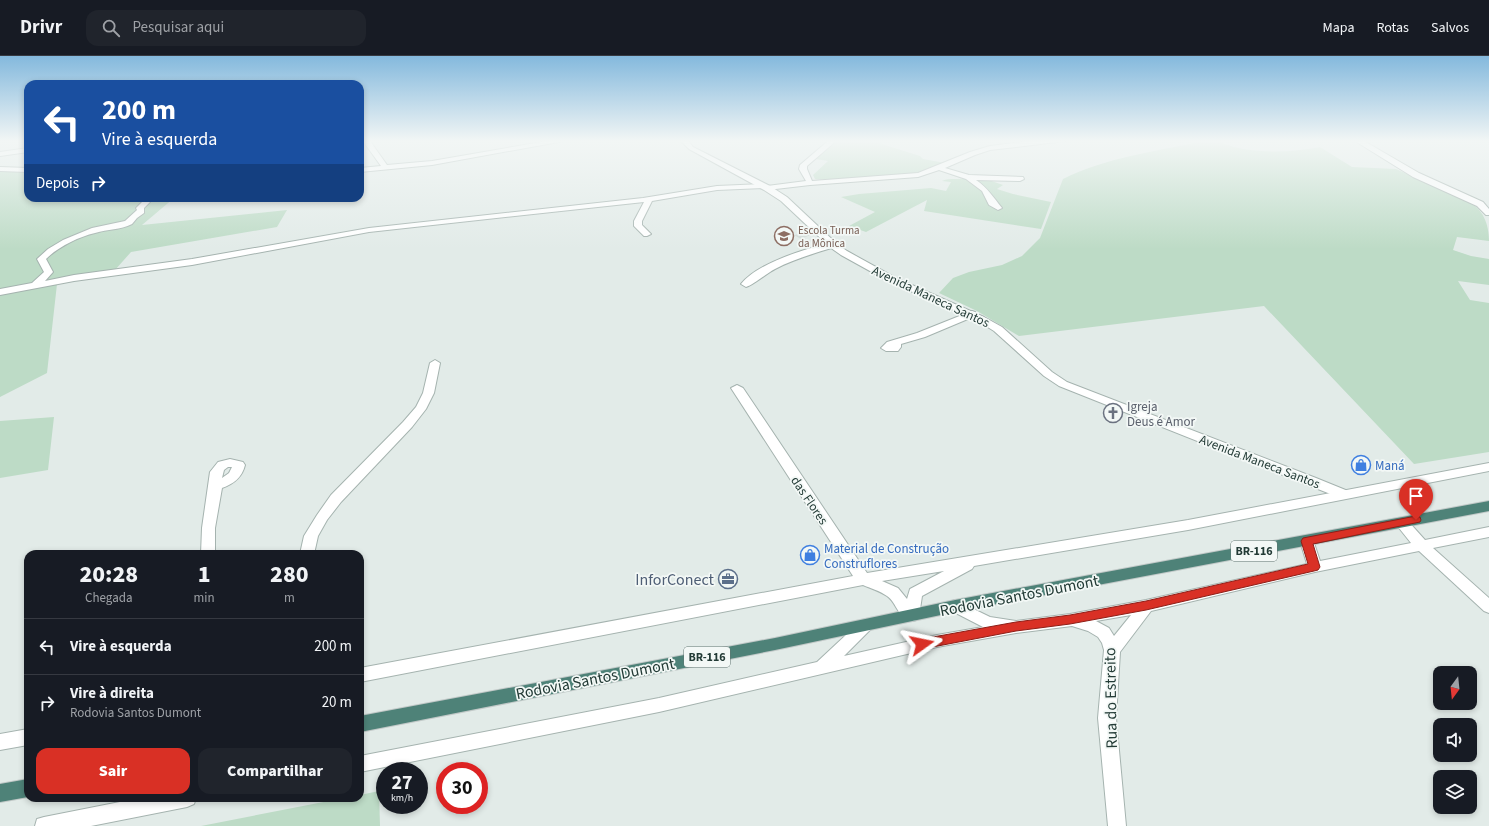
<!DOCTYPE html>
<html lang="pt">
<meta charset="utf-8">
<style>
body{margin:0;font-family:"Source Sans 3",sans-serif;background:#20242c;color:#f1f3f6;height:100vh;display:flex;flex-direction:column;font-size:15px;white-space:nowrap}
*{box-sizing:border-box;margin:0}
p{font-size:13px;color:#9ea1a6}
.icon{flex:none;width:22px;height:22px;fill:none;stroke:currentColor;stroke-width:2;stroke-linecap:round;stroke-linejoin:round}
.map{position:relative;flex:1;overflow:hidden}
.drawer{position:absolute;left:24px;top:494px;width:340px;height:252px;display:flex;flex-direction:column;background:#171b24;border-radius:12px;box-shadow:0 2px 6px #0003}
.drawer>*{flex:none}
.hud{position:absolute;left:24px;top:24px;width:340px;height:122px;border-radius:12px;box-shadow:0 2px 6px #0003;background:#1a4fa0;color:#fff;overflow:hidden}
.needle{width:26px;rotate:195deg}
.controls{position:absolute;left:1433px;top:610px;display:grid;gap:8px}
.controls a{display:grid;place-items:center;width:44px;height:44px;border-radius:8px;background:#171b24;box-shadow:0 2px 6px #0003;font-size:20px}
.speed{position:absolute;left:376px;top:706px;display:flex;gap:8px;font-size:20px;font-weight:700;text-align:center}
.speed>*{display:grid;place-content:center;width:52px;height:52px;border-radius:50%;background:#171b24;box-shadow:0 2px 6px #0003;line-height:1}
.speed small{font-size:10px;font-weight:400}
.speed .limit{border:6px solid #d22;background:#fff;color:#111}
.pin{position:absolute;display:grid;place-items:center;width:34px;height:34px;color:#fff;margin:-41px -17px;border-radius:50% 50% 50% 0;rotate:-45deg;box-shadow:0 0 4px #0007}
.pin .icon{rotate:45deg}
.me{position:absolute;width:44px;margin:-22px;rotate:78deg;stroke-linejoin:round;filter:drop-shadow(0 0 3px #0008)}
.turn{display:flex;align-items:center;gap:14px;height:84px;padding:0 12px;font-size:18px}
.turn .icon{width:52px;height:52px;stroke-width:2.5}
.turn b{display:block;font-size:28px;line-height:34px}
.then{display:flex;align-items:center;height:38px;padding:0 12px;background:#0003;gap:8px;font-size:15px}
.eta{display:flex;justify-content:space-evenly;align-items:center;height:68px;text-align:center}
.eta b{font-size:24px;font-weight:800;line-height:28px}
.cta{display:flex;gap:8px;margin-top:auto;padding:8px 12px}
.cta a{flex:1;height:46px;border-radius:12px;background:#d93025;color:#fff;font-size:16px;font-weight:800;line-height:46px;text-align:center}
.cta a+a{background:#20242c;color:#f1f3f6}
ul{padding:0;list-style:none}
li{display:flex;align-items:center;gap:12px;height:56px;padding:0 12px;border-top:1px solid #363941}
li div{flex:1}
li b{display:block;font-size:15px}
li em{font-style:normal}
header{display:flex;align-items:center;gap:24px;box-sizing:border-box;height:56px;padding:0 20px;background:#171b24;border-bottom:1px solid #363941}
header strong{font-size:19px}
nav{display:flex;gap:22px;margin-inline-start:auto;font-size:14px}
.search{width:280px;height:36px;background:#20242c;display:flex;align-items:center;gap:10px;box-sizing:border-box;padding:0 14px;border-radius:12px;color:#9ea1a6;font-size:15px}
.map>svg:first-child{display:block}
</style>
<header>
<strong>Drivr</strong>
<div class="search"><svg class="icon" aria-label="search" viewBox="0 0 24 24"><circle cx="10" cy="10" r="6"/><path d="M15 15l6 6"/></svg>Pesquisar aqui</div>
<nav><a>Mapa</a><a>Rotas</a><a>Salvos</a></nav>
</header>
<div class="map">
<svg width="1489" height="770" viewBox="0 0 1489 770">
<rect width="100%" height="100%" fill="#e2ebe8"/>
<path fill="#d1dbd7" d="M 808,174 L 815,177 L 801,183 L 794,179 L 781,185 L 773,181 L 786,175 L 795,179 Z"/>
<path fill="#bddbc6" d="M 837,85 L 872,85 L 920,100 L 923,103 L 945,107 L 920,117 L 911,119 L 829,124 L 815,123 L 813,119 L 828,105 L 816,103 Z
M 1206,85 C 1219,85 1231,91 1243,93 C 1270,97 1294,96 1320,91 L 1352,111 L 1396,113 L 1468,145 C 1483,153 1489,168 1489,185 L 1457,181 L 1453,194 L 1471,200 L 1489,203 L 1489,229 L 1458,225 L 1470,244 L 1489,247 L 1489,396 L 1414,408 L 1264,250 L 1019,280 L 977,255 L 939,237 L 953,222 L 969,216 L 1002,209 L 1022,200 L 1040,182 L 1063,123 C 1104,102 1161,94 1206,85 Z
M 0,115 L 28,117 L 28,142 L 174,142 L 142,169 L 287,154 L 277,171 L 131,196 L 115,214 L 57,228 L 47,317 L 0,341 Z
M 967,121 L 983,122 L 1003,129 L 997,133 L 1013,138 L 1051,146 L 1041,173 L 924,155 L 927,144 L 866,176 L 849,170 L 875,156 L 841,141 L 859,138 L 931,132 L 946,135 L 951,126 L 942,125 C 951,121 958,125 967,121 Z
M 54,361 L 48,414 L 0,422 L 0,365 Z
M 379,735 L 380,770 L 201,770 L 344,742 L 360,742 L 360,739 Z"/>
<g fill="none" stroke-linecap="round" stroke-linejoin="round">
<defs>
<path id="minor" d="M 363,85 L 370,85 L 387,109 L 432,105 L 547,85 L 564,85 L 432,109 L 360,116 L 360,112 L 381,110 Z
M 828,85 L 836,85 L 807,110 L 807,113 L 812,125 L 918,117 L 970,96 L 990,90 L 1030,85 L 1065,85 L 990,94 L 975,99 L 945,112 L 969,119 L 1023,121 L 1024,123 L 1020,125 L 976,124 C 988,132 993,141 1002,152 L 998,154 L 989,149 L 982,135 L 966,123 L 939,114 L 918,121 L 810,129 L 767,134 L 763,132 L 717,134 L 652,145 L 642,165 L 642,169 L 651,178 L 647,180 L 644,180 L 634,170 L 634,165 L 644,146 L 369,176 L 192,209 L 74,225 L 0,239 L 0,233 L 32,227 L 44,216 L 37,203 L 48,193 L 63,184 L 92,172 L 125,165 L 137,154 L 136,152 L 142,146 L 141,142 L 149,142 L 150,146 L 144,152 L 144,157 L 137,162 L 132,168 C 120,174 108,173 95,177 C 78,181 58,191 46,203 L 53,216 L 45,225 L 74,219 L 192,203 L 369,172 L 643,142 L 717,130 L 763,128 L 767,130 L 806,125 L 799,113 L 800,109 Z
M 1355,85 L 1364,85 L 1419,117 L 1483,146 L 1489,153 L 1489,159 L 1486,159 L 1477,150 L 1413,121 Z
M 28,92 L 28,96 L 0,100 L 0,96 Z
M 0,111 L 28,112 L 28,116 L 0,115 Z
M 832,186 L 836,189 L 835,191 C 815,197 794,203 775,213 C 767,217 753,229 746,231 L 741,228 C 759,206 806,193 832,186 Z
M 972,255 L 975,256 L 977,258 L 975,260 L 925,281 L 901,288 L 901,291 L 898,295 L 886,295 L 881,292 L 887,286 L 917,277 Z
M 435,304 L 440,307 L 434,337 L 426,353 L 412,371 L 341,446 L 327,464 L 318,480 L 314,498 L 300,498 L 304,480 L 317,459 L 331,439 L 403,366 L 416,351 L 423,337 L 430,307 Z
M 737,329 L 743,332 L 867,517 L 1188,464 L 1489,407 L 1489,415 L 1188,474 L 974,510 L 972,513 L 922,540 L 919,560 L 916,564 C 900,570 898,547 887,540 C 880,535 870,532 863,529 L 360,626 L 360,612 L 853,520 L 731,332 ZM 944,515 L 910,533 L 907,543 L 898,532 L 882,525 Z
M 230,403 L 243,406 L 245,409 C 242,422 233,428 222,432 L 215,472 L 215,498 L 201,498 L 202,472 L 210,416 L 218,406 ZM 228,411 L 232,411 L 229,417 L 222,422 L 224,414 Z
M 1402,462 L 1407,464 L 1425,484 L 1489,471 L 1489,481 L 1433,492 L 1489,542 L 1489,557 L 1484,555 L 1419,495 L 1315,516 L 1151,555 L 1120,596 L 1116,662 L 1126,770 L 1108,770 L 1098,662 L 1104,594 L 1102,587 L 1098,581 L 1088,575 L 1072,570 L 1016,577 L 937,591 L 659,656 L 360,716 L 360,700 L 659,642 L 817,606 L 861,565 L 866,563 L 871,565 L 874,569 L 871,573 L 844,600 L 937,579 L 983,571 L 950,554 L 948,550 L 950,546 L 955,544 L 990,561 L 1016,565 L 1070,558 L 1146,544 L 1307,508 L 1300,485 L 1302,481 L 1307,480 L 1312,481 L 1320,505 L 1411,487 L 1395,467 L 1397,464 ZM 1131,559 L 1114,580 L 1109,572 L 1096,565 Z
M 28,673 L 28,689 L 0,694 L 0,678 Z
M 140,742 L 196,742 L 194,748 L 187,751 L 91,770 L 35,770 L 37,763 L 44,761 Z"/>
<path id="tertiary" d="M 681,85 L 688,85 L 693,91 L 770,130 L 787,141 L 837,188 L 847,195 L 894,221 L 984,261 L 1002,271 L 1052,316 L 1067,326 L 1316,422 L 1348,435 L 1349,438 L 1348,441 L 1343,442 L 1338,441 L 1059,330 L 1044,320 L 994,275 L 978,265 L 888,225 L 841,199 L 831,192 L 781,145 L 764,134 L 689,93 Z"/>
<path id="trunk" d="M 1489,445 L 1489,455 L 955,556 L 775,594 L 360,676 L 360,660 L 775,582 L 955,544 Z
M 28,723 L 28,741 L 0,746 L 0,728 Z"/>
</defs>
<use href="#minor" stroke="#a5b3af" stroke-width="2"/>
<use href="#tertiary" stroke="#a5b3af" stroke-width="2"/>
<use href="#trunk" stroke="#c1c8c7" stroke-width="2"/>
<use href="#minor" fill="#fff" fill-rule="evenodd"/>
<use href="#tertiary" fill="#fff" fill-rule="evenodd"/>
<use href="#trunk" fill="#4e8278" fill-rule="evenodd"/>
</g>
<linearGradient id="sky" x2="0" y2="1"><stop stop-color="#84b9dd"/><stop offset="0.44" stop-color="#f2f6f5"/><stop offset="1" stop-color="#f2f6f5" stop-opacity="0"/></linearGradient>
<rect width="1489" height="193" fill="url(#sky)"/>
<path fill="#d93025" stroke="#8d1f18" d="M 1416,460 L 1420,461 L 1421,464 L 1420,466 L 1313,488 L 1320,511 L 1318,514 L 1314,515 L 1146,554 L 1070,568 L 1016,575 L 922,593 L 918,592 L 916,588 L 918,585 L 922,583 L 1016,566 L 1070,559 L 1146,545 L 1308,508 L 1301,485 L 1303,482 Z"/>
<defs>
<symbol id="school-ring" viewBox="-11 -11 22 22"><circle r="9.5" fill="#f3f8f6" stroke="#8d6e63" stroke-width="1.5"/><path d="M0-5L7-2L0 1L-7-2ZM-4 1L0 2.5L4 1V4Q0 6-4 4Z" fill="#8d6e63"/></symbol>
<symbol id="church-ring" viewBox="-11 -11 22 22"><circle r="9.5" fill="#f3f8f6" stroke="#6b7280" stroke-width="1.5"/><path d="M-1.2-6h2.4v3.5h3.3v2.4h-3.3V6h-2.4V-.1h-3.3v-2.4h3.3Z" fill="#6b7280"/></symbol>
<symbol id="shop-ring" viewBox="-11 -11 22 22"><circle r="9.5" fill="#f3f8f6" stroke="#3f7fe0" stroke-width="1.5"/><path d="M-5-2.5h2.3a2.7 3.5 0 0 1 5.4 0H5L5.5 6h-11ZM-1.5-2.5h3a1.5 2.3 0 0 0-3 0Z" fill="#3f7fe0"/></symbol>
<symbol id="office-ring" viewBox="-11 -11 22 22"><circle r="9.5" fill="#f3f8f6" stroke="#5c6f8a" stroke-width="1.5"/><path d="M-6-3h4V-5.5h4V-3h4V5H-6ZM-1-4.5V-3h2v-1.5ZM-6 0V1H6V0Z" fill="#5c6f8a"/></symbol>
</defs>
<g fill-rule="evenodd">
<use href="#school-ring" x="773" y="169" width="22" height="22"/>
<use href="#church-ring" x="1102" y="346" width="22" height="22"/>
<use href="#shop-ring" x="1350" y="398" width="22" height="22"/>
<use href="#shop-ring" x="799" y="488" width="22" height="22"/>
<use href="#office-ring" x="717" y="512" width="22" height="22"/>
</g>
<g text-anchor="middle" stroke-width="3.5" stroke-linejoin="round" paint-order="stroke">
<g font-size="11" fill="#785e54" stroke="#f3f8f6" text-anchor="start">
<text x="798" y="178">Escola Turma<tspan x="798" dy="13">da Mônica</tspan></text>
</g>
<g fill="#f3f8f6" stroke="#617470" stroke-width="1">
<rect x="1231" y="485" width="46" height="20" rx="3"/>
<rect x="684" y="591" width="46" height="20" rx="3"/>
</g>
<g font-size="12" font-weight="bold" fill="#233b36">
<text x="1254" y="499">BR-116</text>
<text x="707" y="605">BR-116</text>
</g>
<g font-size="13" fill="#233b36" stroke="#f3f8f6">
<text transform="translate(931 240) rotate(25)" y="5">Avenida Maneca Santos</text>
<text transform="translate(1260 405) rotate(21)" y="5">Avenida Maneca Santos</text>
<text transform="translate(810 444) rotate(56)" y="5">das Flores</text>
</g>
<g font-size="13" fill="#5b616d" stroke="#f3f8f6" text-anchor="start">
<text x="1127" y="355">Igreja<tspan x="1127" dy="15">Deus é Amor</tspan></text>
</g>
<g font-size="13" fill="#366cbe" stroke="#f3f8f6" text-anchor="start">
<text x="1375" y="414">Maná</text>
<text x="824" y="497">Material de Construção<tspan x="824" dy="15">Construflores</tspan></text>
</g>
<g font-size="16" fill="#4e5e75" stroke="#f3f8f6" text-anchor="end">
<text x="714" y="529">InforConect</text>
</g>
<g font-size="16" fill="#233b36" stroke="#f3f8f6">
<text transform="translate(1019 539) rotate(-11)" y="6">Rodovia Santos Dumont</text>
<text transform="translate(595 622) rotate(-11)" y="6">Rodovia Santos Dumont</text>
<text transform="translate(1110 642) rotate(-91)" y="6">Rua do Estreito</text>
</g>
</g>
</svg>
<div class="controls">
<a><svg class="needle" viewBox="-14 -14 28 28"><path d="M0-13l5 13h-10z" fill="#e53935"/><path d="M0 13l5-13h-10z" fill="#9ea1a6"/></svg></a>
<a><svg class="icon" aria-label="sound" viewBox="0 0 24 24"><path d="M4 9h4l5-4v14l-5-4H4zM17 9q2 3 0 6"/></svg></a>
<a><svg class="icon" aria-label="layers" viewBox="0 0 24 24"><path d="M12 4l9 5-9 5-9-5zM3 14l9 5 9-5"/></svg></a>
</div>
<div class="speed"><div>27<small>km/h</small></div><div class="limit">30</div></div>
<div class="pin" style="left:1416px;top:464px;background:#d93025"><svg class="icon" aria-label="arrive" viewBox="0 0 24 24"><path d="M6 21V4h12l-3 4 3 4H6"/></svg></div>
<svg class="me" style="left:922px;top:588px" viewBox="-20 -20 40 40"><path d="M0-17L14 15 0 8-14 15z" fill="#d93025" stroke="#fff" stroke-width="4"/></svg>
<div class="hud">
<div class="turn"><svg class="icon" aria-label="left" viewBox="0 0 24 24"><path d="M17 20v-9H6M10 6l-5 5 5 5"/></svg><div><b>200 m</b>Vire à esquerda</div></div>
<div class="then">Depois<svg class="icon" aria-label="right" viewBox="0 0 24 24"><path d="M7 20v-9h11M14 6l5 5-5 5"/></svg></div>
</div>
<section class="drawer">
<div class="eta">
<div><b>20:28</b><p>Chegada</p></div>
<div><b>1</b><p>min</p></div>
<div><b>280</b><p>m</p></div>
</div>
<ul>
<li><svg class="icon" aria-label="left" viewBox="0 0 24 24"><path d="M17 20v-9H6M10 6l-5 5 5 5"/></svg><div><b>Vire à esquerda</b></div><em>200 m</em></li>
<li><svg class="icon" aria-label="right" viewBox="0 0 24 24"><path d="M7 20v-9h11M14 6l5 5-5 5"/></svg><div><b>Vire à direita</b><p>Rodovia Santos Dumont</p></div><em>20 m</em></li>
</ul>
<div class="cta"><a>Sair</a><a>Compartilhar</a></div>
</section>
</div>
